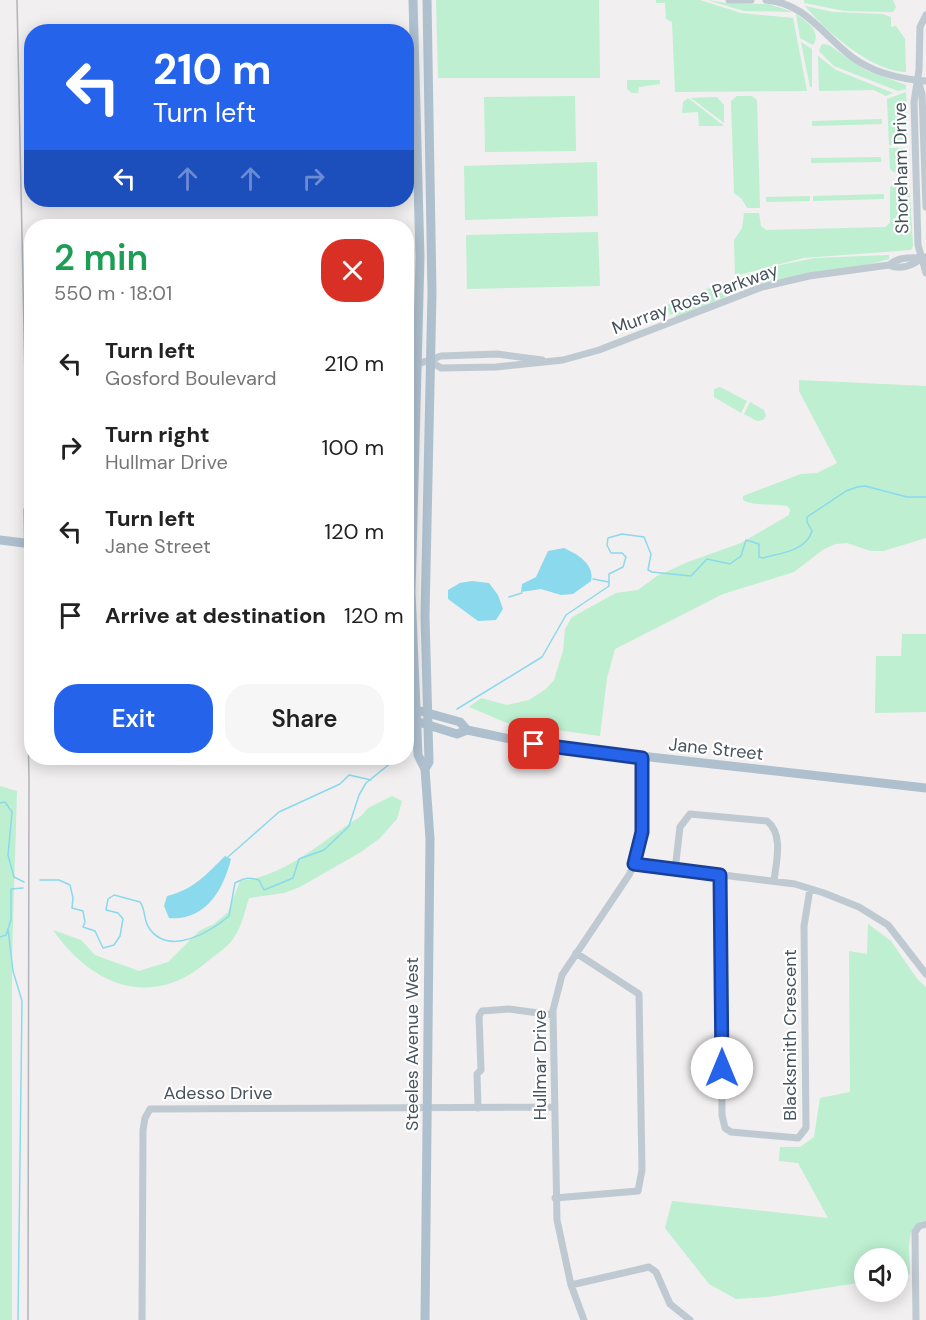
<!DOCTYPE html>
<meta charset="utf-8">
<style>
body{margin:0;font-family:"DM Sans",sans-serif;background:#f6f6f6;color:#222;height:100vh;display:flex;flex-direction:column;font-size:22px;white-space:nowrap}
*{box-sizing:border-box;margin:0}
p{font-size:20px;color:#767676}
.icon{flex:none;width:33px;height:33px;fill:none;stroke:currentColor;stroke-width:2;stroke-linecap:round;stroke-linejoin:round}
.map{position:relative;flex:1;overflow:hidden}
.panel{position:absolute;left:24px;top:219px;width:390px;height:546px;display:flex;flex-direction:column;background:#fff;border-radius:24px;box-shadow:0 3px 15px #0003}
.panel>*{flex:none}
.guide{position:absolute;left:24px;top:24px;width:390px;height:183px;border-radius:24px;box-shadow:0 3px 15px #0003;background:#2563eb;color:#fff;overflow:hidden}
.buttons{position:absolute;left:854px;top:1248px;display:grid;gap:12px}
.buttons a{display:grid;place-items:center;width:54px;height:54px;border-radius:50%;background:#fff;box-shadow:0 3px 15px #0003;font-size:30px}
.pin{position:absolute;display:grid;place-items:center;width:51px;height:51px;color:#fff;margin:-26px;border-radius:12px;box-shadow:0 3px 9px #0006}
.me{position:absolute;width:66px;margin:-33px;rotate:0deg;stroke-linejoin:round;filter:drop-shadow(0 0 4px #0008)}
.turn{display:flex;align-items:center;gap:21px;height:126px;padding:0 30px;font-size:27px}
.turn .icon{width:78px;height:78px;stroke-width:2.5}
.turn b{display:block;font-size:42px;line-height:51px}
.lanes{display:flex;align-items:center;height:57px;padding:0 30px;background:#0003;justify-content:center;gap:30px;direction:ltr}
.lanes .off{opacity:.35}
.round{display:grid;place-items:center;flex:none;width:63px;height:63px;border-radius:24px;background:#f6f6f6}
.summary{display:flex;align-items:center;justify-content:space-between;height:102px;padding:0 30px}
h1{font-size:36px;font-weight:600;line-height:45px;color:#1e9e55}
.button{display:flex;gap:12px;margin-top:auto;padding:12px 30px}
.button a{flex:1;height:69px;border-radius:24px;background:#2563eb;color:#fff;font-size:24px;font-weight:600;line-height:69px;text-align:center}
.button a+a{background:#f6f6f6;color:#222}
ul{padding:0;list-style:none}
li{display:flex;align-items:center;gap:18px;height:84px;padding:0 30px}
li div{flex:1}
li b{display:block;font-size:22px}
li em{font-style:normal}
.map>svg:first-child{display:block}
</style>
<div class="map">
<svg width="926" height="1320" viewBox="0 0 926 1320">
<rect width="100%" height="100%" fill="#f1efef"/>
<path fill="#bdefd0" d="M 436,0 L 599,0 L 600,78 L 438,78 Z
M 656,0 L 700,0 L 741,13 L 793,18 L 807,91 L 675,92 L 672,22 L 666,19 L 665,3 L 656,3 Z
M 707,0 L 727,3 L 769,4 L 793,12 L 744,11 Z
M 804,0 L 893,0 L 896,7 L 893,12 L 845,11 L 804,3 Z
M 805,6 L 833,12 L 882,14 L 891,17 L 891,27 L 896,26 L 905,39 L 906,72 C 873,72 825,31 805,6 Z
M 796,14 C 807,22 822,31 813,45 L 800,38 Z
M 801,42 L 812,49 L 812,87 L 810,87 Z
M 822,44 L 829,45 L 865,70 L 906,85 L 906,89 L 898,91 L 834,66 L 819,51 Z
M 818,56 L 836,70 L 893,93 L 886,96 L 874,90 L 819,91 Z
M 627,80 L 660,80 L 660,84 L 639,87 L 638,93 L 632,93 L 627,89 Z
M 906,92 L 908,145 L 889,145 L 887,99 Z
M 575,96 L 576,151 L 485,152 L 484,97 Z
M 737,96 L 752,96 L 757,100 L 760,208 L 747,208 L 742,199 L 734,193 L 731,101 Z
M 717,97 L 724,105 L 724,123 L 691,98 Z
M 688,98 L 724,126 L 699,126 L 698,112 L 682,113 L 683,102 Z
M 882,119 L 882,124 L 812,126 L 812,121 Z
M 889,148 L 907,148 L 908,172 L 894,172 L 890,169 Z
M 881,157 L 881,162 L 811,163 L 811,158 Z
M 597,162 L 598,216 L 465,220 L 464,166 Z
M 894,181 L 909,182 L 913,246 L 911,250 L 803,258 L 735,276 L 734,240 L 742,228 L 744,213 L 759,213 L 761,226 L 766,230 L 885,227 L 890,223 L 890,188 Z
M 884,194 L 884,199 L 813,201 L 813,196 Z
M 810,196 L 810,201 L 766,202 L 766,197 Z
M 598,232 L 600,286 L 467,289 L 466,235 Z
M 889,255 L 889,259 C 841,273 791,274 743,290 L 738,288 L 735,278 L 771,267 L 815,258 Z
M 728,281 L 728,293 L 725,297 L 676,317 L 675,313 L 670,315 L 666,305 Z
M 799,380 L 926,386 L 926,538 L 883,551 L 871,551 L 847,543 L 836,544 L 824,549 L 794,572 L 723,594 L 615,649 L 607,678 L 600,736 L 507,723 L 469,707 L 481,698 L 507,705 L 529,700 L 546,689 L 554,680 L 563,651 L 565,629 L 572,617 L 616,593 L 638,590 L 657,576 L 688,562 L 741,543 L 789,515 L 790,509 L 787,506 C 773,503 755,507 743,500 L 743,496 L 801,474 L 817,473 L 837,463 L 799,391 Z
M 720,387 L 747,401 L 741,413 L 714,397 L 714,389 Z
M 750,402 L 764,410 L 766,416 L 763,420 L 757,421 L 744,414 Z
M 902,634 L 926,634 L 926,712 L 875,713 L 876,656 L 901,656 Z
M 0,786 L 17,791 L 12,957 L 12,1320 L 0,1320 Z
M 392,796 L 402,801 L 397,819 L 379,839 L 361,852 L 300,887 L 284,893 L 249,898 C 245,911 242,925 235,936 C 229,946 217,954 208,961 C 152,1010 92,986 53,930 L 81,940 L 95,955 L 139,971 L 168,962 L 199,931 L 214,924 L 228,912 L 240,881 C 287,876 323,840 361,816 L 368,808 Z
M 868,924 L 891,941 L 918,980 L 926,987 L 926,1220 C 903,1225 910,1256 910,1274 L 897,1276 L 897,1258 L 864,1258 L 864,1282 L 768,1297 L 736,1299 L 709,1284 L 665,1228 L 672,1201 L 828,1218 L 798,1163 L 779,1161 L 780,1147 L 800,1147 L 814,1137 L 820,1098 L 850,1092 L 849,951 L 867,954 Z"/>
<path fill="#8ad9ec" d="M 564,548 C 577,554 595,564 591,581 L 573,594 L 561,595 L 541,589 L 521,592 L 522,584 L 536,577 L 548,551 Z
M 472,581 L 489,583 L 498,595 L 503,609 L 496,620 L 478,621 L 448,599 L 448,590 L 460,583 Z
M 225,856 L 231,859 C 223,891 205,921 169,918 L 164,906 L 167,896 C 193,890 207,874 225,856 Z"/>
<g fill="none" stroke-linecap="round" stroke-linejoin="round">
<path stroke="#8ad9ec" stroke-width="1.5" d="M 593,579 L 609,582
M 509,597 L 522,593
M 457,709 L 542,657 L 566,615 L 609,586 L 609,574 L 623,567 L 626,557 L 622,553 L 611,553 L 607,545 L 608,538 L 622,534 L 644,537 L 651,554 L 648,570 L 652,572 L 691,576 L 707,559 L 730,564 L 741,556 L 746,540 L 759,544 L 759,557 L 763,558 C 781,553 806,551 812,531 L 807,522 L 807,517 L 846,491 L 857,487 L 865,486 L 907,497 L 926,497
M 0,803 L 5,802 L 12,812 L 8,855 L 14,877 L 24,882
M 228,857 L 279,812 L 340,784 L 349,775 L 371,780
M 40,880 L 59,880 L 70,885 L 73,898 L 72,908 L 83,911 L 85,922 L 83,927 L 95,931 L 103,948 L 114,945 L 120,936 L 123,919 L 118,913 L 106,910 L 108,899 L 114,895 L 140,902 C 146,910 143,919 149,928 C 169,957 210,932 229,916 L 235,883 C 244,878 249,877 259,880 L 264,890 L 293,878 L 299,859 L 324,850 L 344,831 L 349,826 L 359,795 L 366,783 L 397,758
M 8,929 L 13,971 L 22,1001 L 18,1320
M 0,937 L 6,935 L 11,920 L 11,889 L 23,888"/>
<path stroke="#bfc9d1" stroke-width="7" d="M 729,0 L 751,0
M 766,0 C 805,3 823,35 852,57 C 873,73 900,79 926,81
M 926,15 L 920,27 L 919,70 L 914,102 L 918,245 L 926,273
M 918,80 L 922,94 L 926,207
M 889,265 C 900,270 913,266 921,258
M 430,361 L 441,368 L 496,367 L 563,360 L 599,350 L 762,287 L 809,276 L 889,265 C 902,255 912,259 926,257
M 418,364 L 441,356 L 497,354 L 542,360
M 634,864 L 795,884 L 824,893 L 859,907 L 888,925 L 926,974
M 675,870 L 680,827 L 690,814 L 767,821 C 784,834 776,863 774,881
M 720,875 L 722,1115 L 725,1128 L 731,1132 L 798,1138 L 806,1128 L 804,926 L 810,889
M 478,1108 L 477,1074 L 481,1070 L 479,1016 L 482,1011 L 509,1009 L 553,1015
M 555,1198 L 638,1191 L 642,1170 L 639,994 L 576,953
M 571,1285 L 649,1267 L 656,1272 L 670,1304 L 690,1320
M 142,1320 L 143,1130 L 145,1118 L 150,1109 L 555,1107
M 584,1320 L 571,1285 L 557,1220 L 553,1010 L 562,975 L 629,875 C 650,839 639,797 643,757
M 916,1320 L 915,1232 L 919,1226 L 926,1224"/>
<path stroke="#aebfce" stroke-width="9" d="M 413,0 L 420,257 L 411,592 L 418,755 L 425,769
M 0,540 L 32,544
M 406,707 L 460,722 L 467,730
M 406,718 L 457,734 L 467,730 L 534,744 L 926,788
M 425,1320 L 430,839 L 425,769 L 429,762 L 425,616 L 432,293 L 427,0"/>
<path stroke="#b1b4b9" stroke-width="1.5" d="M 17,0 L 28,519
M 24,509 L 29,778 L 28,1320"/>
</g>
<g fill="none" stroke-linecap="round" stroke-linejoin="round">
<defs>
<path id="route" d="M 534,744 L 642,758 L 642,832 L 634,864 L 720,875 L 722,1068"/>
</defs>
<use href="#route" stroke="#184099" stroke-width="15"/>
<use href="#route" stroke="#2563eb" stroke-width="10"/>
</g>
<g text-anchor="middle" stroke-width="4.5" stroke-linejoin="round" paint-order="stroke">
<g font-size="18" fill="#47525c" stroke="#fff">
<text transform="translate(901 168) rotate(-91)" y="6">Shoreham Drive</text>
<text transform="translate(695 299) rotate(-20)" y="6">Murray Ross Parkway</text>
<text transform="translate(716 749) rotate(6)" y="6">Jane Street</text>
<text transform="translate(790 1035) rotate(-90)" y="6">Blacksmith Crescent</text>
<text transform="translate(412 1044) rotate(-90)" y="6">Steeles Avenue West</text>
<text transform="translate(540 1065) rotate(-90)" y="6">Hullmar Drive</text>
<text x="218" y="1099">Adesso Drive</text>
</g>
</g>
</svg>
<div class="buttons">
<a><svg class="icon" aria-label="sound" viewBox="0 0 24 24"><path d="M4 9h4l5-4v14l-5-4H4zM17 9q2 3 0 6"/></svg></a>
</div>
<div class="pin" style="left:534px;top:744px;background:#d93025"><svg class="icon" aria-label="arrive" viewBox="0 0 24 24"><path d="M6 21V4h12l-3 4 3 4H6"/></svg></div>
<svg class="me" style="left:722px;top:1068px" viewBox="-20 -20 40 40"><circle r="19" fill="#fff"/><path d="M0-13L10 11 0 6-10 11z" fill="#2563eb"/></svg>
<div class="guide">
<div class="turn"><svg class="icon" aria-label="left" viewBox="0 0 24 24"><path d="M17 20v-9H6M10 6l-5 5 5 5"/></svg><div><b>210 m</b>Turn left</div></div>
<div class="lanes"><svg class="icon" aria-label="left" viewBox="0 0 24 24"><path d="M17 20v-9H6M10 6l-5 5 5 5"/></svg><svg class="icon off" aria-label="ahead" viewBox="0 0 24 24"><path d="M12 20V5M6 11l6-6 6 6"/></svg><svg class="icon off" aria-label="ahead" viewBox="0 0 24 24"><path d="M12 20V5M6 11l6-6 6 6"/></svg><svg class="icon off" aria-label="right" viewBox="0 0 24 24"><path d="M7 20v-9h11M14 6l5 5-5 5"/></svg></div>
</div>
<section class="panel">
<div class="summary"><div><h1>2 min</h1><p>550 m · 18:01</p></div><a class="round" style="background:#d93025;color:#fff"><svg class="icon" aria-label="close" viewBox="0 0 24 24"><path d="M6 6l12 12M18 6L6 18"/></svg></a></div>
<ul>
<li><svg class="icon" aria-label="left" viewBox="0 0 24 24"><path d="M17 20v-9H6M10 6l-5 5 5 5"/></svg><div><b>Turn left</b><p>Gosford Boulevard</p></div><em>210 m</em></li>
<li><svg class="icon" aria-label="right" viewBox="0 0 24 24"><path d="M7 20v-9h11M14 6l5 5-5 5"/></svg><div><b>Turn right</b><p>Hullmar Drive</p></div><em>100 m</em></li>
<li><svg class="icon" aria-label="left" viewBox="0 0 24 24"><path d="M17 20v-9H6M10 6l-5 5 5 5"/></svg><div><b>Turn left</b><p>Jane Street</p></div><em>120 m</em></li>
<li><svg class="icon" aria-label="arrive" viewBox="0 0 24 24"><path d="M6 21V4h12l-3 4 3 4H6"/></svg><div><b>Arrive at destination</b></div><em>120 m</em></li>
</ul>
<div class="button"><a>Exit</a><a>Share</a></div>
</section>
</div>
